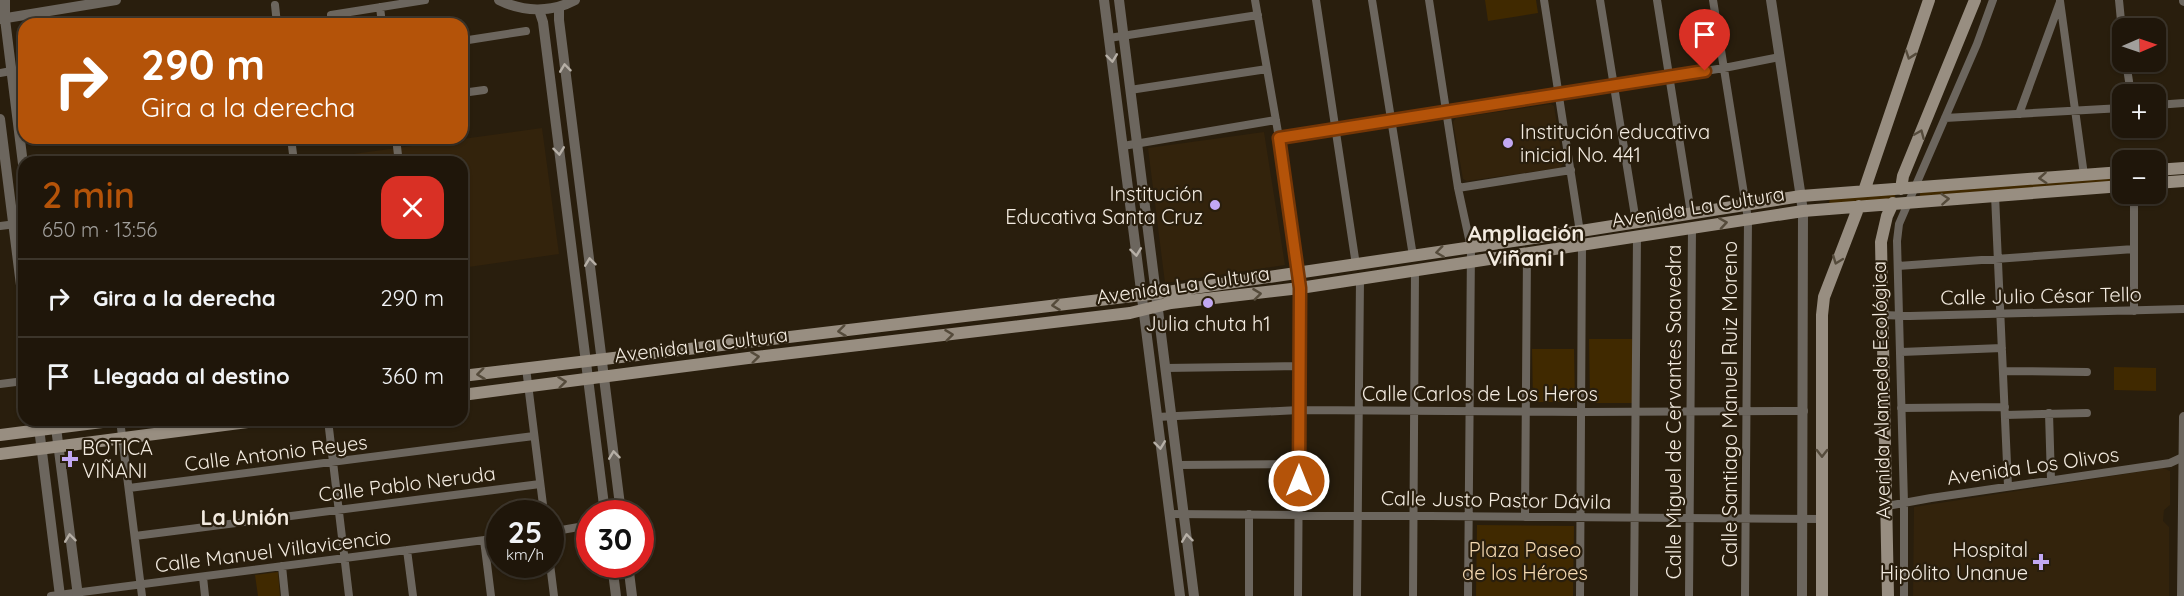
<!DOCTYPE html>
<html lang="es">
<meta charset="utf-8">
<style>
body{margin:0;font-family:Quicksand,sans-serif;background:#271f13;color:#f1f3f6;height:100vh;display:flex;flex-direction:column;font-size:22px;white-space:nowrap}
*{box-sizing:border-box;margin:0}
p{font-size:20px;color:#a19f9c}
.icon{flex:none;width:33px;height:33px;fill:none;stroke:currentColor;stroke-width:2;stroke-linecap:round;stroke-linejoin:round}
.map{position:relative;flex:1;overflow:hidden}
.sheet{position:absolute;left:18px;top:156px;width:450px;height:270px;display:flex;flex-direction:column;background:#1f160a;border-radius:18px;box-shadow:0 2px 4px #0004,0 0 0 2px #3c352b}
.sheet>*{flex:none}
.top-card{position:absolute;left:18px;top:18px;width:450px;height:126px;border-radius:18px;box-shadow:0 2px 4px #0004,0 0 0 2px #3c352b;background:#b45309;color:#fff;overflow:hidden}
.needle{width:39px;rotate:88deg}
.tools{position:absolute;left:2112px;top:18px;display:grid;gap:12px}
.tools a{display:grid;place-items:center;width:54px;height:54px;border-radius:12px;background:#1f160a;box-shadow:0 2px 4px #0004,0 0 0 2px #3c352b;font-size:30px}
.speed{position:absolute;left:486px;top:500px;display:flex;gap:12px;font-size:30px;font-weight:700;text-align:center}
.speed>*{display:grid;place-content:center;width:78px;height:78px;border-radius:50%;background:#1f160a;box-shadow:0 2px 4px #0004,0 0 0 2px #3c352b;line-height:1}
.speed small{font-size:15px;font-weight:400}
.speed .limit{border:9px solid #d22;background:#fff;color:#111}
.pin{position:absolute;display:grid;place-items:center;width:51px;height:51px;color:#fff;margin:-62px -26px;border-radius:50% 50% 50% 0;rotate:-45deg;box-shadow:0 0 6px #0007}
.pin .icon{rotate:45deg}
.me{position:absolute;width:66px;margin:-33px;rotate:0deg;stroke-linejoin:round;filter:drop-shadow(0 0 4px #0008)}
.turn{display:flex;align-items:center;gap:21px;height:126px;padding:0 24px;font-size:27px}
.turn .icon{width:78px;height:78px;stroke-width:2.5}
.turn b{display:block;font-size:42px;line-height:51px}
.round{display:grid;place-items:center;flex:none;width:63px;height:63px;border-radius:18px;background:#271f13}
.headline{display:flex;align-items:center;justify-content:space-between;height:102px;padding:0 24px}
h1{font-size:36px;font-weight:600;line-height:45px;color:#b45309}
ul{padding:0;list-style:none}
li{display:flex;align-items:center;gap:18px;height:78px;padding:0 24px;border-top:2px solid #3c352b}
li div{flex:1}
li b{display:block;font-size:22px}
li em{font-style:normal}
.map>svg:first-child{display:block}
</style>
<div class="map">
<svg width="2184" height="596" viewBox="0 0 2184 596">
<rect width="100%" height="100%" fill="#291e0d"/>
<path fill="#33230c" d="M 1551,104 L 1554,106 L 1563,164 L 1560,168 L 1467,181 L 1463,179 L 1453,122 L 1456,118 Z
M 542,128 L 559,254 L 462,268 L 462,162 L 295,162 Z
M 1264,132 L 1285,265 L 1165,283 L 1148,148 Z
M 2163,468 L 2170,471 L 2170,505 L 2164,510 L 2163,521 L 2169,527 L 2169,596 L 1913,596 L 1914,507 Z"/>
<path fill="#402900" d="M 1485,0 L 1536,0 L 1538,13 L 1488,21 Z
M 2122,175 L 2122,182 L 1920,198 L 1920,191 Z
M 1895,193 L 1895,199 L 1829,204 L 1830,197 Z
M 1589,339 L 1632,339 L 1632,403 L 1590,403 Z
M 1532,349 L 1574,349 L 1575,402 L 1533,402 Z
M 2114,367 L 2156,368 L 2156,391 L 2114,390 Z
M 1477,525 L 1574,526 L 1573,596 L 1476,596 Z
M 278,572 L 280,596 L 258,596 L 255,575 Z"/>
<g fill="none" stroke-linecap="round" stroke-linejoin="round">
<path stroke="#6c665e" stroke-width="8" d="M 1255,0 L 1279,138 L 1300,288 L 1298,596
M 1316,0 L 1356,265
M 1372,0 L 1413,256
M 1429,0 L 1458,188 L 1471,248 L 1468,596
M 1544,0 L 1582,245 L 1580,596
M 1600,0 L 1636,222
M 1657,0 L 1691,213
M 1713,0 L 1748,219 L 1745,596
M 2119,0 L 2122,31
M 2060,1 L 2084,175
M 275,5 L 277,24
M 380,7 L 382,24
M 331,15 L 425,0
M 1109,38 L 1258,15
M 462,41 L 526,31
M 2126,62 L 2131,94
M 0,73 L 11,71
M 1130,90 L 1267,69
M 462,93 L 484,90
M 2156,105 L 2184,103
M 2019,114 L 2060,2
M 1945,118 L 2122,108
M 291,138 L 294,162
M 396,138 L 398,155
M 1279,138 L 1724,68 L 1780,57
M 1123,146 L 1276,120
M 1458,188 L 1571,170
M 1995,195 L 2008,486
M 0,226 L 24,223
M 1898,266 L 2134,249
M 2134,311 L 2134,194
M 1883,315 L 1910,316 L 2184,309
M 1901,352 L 2002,348
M 526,368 L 544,513
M 1165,368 L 1299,366
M 2003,371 L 2087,372
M 0,384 L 24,381
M 1901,408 L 2005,407
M 2049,413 L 2051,480
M 2005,415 L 2087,413
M 1157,417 L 1299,410 L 1581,412 L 1804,411
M 120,420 L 142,596
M 328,420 L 349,596
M 1178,465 L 1299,464
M 129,488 L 534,436
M 1887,506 L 1931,498 L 2170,463 L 2183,457
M 1169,514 L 1822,519
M 1525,517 L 1527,253
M 550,532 L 590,525
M 135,536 L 540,484
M 484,540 L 491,596
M 407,550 L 413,596
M 550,564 L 554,596
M 282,566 L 285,596
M 203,577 L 205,596
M 51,596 L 500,538
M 1249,596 L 1249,514
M 1357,596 L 1360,279
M 1413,596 L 1415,270
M 1634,596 L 1637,236
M 1689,596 L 1692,228
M 1904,596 L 1904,503 L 1897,241 L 1899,224 L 1977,44 L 1993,0"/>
<path stroke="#6c665e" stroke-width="10" d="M 5,0 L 5,19 L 24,172
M 499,0 C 523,12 551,13 575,0
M 1104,0 L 1180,596
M 1119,0 L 1194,596
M 1771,0 L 1803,211 L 1802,596
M 2184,0 L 2184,1
M 559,7 L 559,20 L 621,513
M 539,10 L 543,22 L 605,513
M 0,19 L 116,0
M 0,119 L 24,309
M 38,420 L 60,596
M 55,420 L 78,596
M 612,564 L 616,596
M 628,564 L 632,596
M 2182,596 L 2184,417"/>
<path stroke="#988e81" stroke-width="12" d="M 2156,170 L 2184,168
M 2156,183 L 2184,181
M 1901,189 L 1903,176 L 1975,0
M 1864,191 L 1929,0
M 462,376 L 1167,292 L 1581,231 L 1801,196 L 2122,172
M 462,395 L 748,358 L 1130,313 L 1171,303 L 1300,288 L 1803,211 L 2122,186
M 0,435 L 118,420
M 0,454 L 263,420
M 1822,596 L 1822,315 L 1824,297 L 1859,206
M 1888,596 L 1881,242 L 1887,216 L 1893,203"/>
</g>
<defs><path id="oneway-chevron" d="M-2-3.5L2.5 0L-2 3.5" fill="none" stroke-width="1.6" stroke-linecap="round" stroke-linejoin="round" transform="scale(1.5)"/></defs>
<g stroke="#554b3b">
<use href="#oneway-chevron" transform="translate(1910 55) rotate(109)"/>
<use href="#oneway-chevron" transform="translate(1920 134) rotate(-67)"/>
<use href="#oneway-chevron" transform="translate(2043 178) rotate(176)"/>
<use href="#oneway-chevron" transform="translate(1945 199) rotate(-4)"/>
<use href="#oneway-chevron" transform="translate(1723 223) rotate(-9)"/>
<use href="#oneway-chevron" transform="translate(1440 252) rotate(172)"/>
<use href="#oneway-chevron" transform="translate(1837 260) rotate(111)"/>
<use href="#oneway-chevron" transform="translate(1257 294) rotate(-7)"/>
<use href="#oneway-chevron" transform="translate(1056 305) rotate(173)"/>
<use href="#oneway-chevron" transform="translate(842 331) rotate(173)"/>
<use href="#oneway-chevron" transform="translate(949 335) rotate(-7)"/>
<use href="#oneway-chevron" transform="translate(755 357) rotate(-7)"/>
<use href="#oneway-chevron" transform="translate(481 374) rotate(173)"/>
<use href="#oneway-chevron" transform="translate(562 382) rotate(-7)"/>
<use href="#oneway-chevron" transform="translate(1822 453) rotate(90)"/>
</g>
<g stroke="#b6afa6">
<use href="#oneway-chevron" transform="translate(1112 58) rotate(83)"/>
<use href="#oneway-chevron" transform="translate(565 68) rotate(-97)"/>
<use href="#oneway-chevron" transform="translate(559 151) rotate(83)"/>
<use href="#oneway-chevron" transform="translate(1136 252) rotate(83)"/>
<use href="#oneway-chevron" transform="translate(590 262) rotate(-97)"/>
<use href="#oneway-chevron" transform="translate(1160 445) rotate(83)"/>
<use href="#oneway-chevron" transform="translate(614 455) rotate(-97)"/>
<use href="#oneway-chevron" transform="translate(70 538) rotate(-97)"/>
<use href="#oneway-chevron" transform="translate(1187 538) rotate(-97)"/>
</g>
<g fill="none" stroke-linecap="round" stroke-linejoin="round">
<defs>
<path id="route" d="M 1299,481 L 1300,288 L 1279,138 L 1705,71"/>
</defs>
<use href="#route" stroke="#753606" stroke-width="15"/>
<use href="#route" stroke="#b45309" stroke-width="10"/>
</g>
<g fill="#c2a8f3" stroke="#291e0d" stroke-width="2">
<circle cx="1508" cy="143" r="6"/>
<circle cx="1215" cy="205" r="6"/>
<circle cx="1208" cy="303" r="6"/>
<path d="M67 450h6v6h6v6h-6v6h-6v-6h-6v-6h6z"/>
<path d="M2038 553h6v6h6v6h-6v6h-6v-6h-6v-6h6z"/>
</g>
<g text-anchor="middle" stroke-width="4.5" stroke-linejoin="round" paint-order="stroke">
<g font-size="20" fill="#f3ebe0" stroke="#291e0d" text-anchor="start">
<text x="1520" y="139">Institución educativa<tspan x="1520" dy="23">inicial No. 441</tspan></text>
<text x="1203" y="201" text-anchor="end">Institución<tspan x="1203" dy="23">Educativa Santa Cruz</tspan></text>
<text x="1208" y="331" text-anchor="middle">Julia chuta h1</text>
<text x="82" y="455">BOTICA<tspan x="82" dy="23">VIÑANI</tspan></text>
<text x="2028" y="557" text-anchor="end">Hospital<tspan x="2028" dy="23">Hipólito Unanue</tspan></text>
</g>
<g font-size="20" fill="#f3ebe0" stroke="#291e0d">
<text transform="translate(1698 207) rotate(-9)" y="7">Avenida La Cultura</text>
<text transform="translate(1183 285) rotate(-8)" y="7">Avenida La Cultura</text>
<text transform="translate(2041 296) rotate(-1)" y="7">Calle Julio César Tello</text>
<text transform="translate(701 345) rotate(-7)" y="7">Avenida La Cultura</text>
<text transform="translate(1881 390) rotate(-91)" y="7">Avenida Alameda Ecológica</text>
<text x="1480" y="401">Calle Carlos de Los Heros</text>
<text transform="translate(1730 404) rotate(-90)" y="7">Calle Santiago Manuel Ruiz Moreno</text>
<text transform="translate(1674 412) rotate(-90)" y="7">Calle Miguel de Cervantes Saavedra</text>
<text transform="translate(276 453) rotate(-7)" y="7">Calle Antonio Reyes</text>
<text transform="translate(2033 466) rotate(-8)" y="7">Avenida Los Olivos</text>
<text transform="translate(407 484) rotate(-7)" y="7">Calle Pablo Neruda</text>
<text transform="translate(1496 500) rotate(1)" y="7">Calle Justo Pastor Dávila</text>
<text transform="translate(273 551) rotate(-7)" y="7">Calle Manuel Villavicencio</text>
</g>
<g font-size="20" fill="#f5d9b1" stroke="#291e0d">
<text x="1525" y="557">Plaza Paseo<tspan x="1525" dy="23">de los Héroes</tspan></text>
</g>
<g font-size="21" font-weight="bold" fill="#f3ebe0" stroke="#291e0d">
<text x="245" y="525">La Unión</text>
</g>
<g font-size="22" font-weight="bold" fill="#f3ebe0" stroke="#291e0d">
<text x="1526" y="241">Ampliación<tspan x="1526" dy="25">Viñani I</tspan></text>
</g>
</g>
</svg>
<div class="tools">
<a><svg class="needle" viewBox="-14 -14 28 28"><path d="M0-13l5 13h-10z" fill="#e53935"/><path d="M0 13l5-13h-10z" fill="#a19f9c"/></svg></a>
<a>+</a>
<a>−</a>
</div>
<div class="speed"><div>25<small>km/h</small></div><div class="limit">30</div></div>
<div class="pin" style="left:1705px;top:71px;background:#d93025"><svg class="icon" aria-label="arrive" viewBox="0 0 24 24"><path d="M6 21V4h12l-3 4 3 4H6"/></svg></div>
<svg class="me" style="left:1299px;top:481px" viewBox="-20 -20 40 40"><circle r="17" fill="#b45309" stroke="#fff" stroke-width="3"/><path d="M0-11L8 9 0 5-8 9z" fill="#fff"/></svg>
<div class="top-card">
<div class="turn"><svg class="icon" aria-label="right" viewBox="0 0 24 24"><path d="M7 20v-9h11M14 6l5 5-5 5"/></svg><div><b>290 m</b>Gira a la derecha</div></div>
</div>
<section class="sheet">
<div class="headline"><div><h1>2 min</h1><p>650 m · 13:56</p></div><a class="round" style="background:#d93025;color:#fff"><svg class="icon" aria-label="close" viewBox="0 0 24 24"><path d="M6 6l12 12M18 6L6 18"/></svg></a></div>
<ul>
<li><svg class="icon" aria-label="right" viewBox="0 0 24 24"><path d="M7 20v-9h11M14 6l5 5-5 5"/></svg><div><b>Gira a la derecha</b></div><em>290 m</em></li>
<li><svg class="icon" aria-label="arrive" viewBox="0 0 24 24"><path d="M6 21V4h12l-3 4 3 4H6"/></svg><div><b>Llegada al destino</b></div><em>360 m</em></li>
</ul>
</section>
</div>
